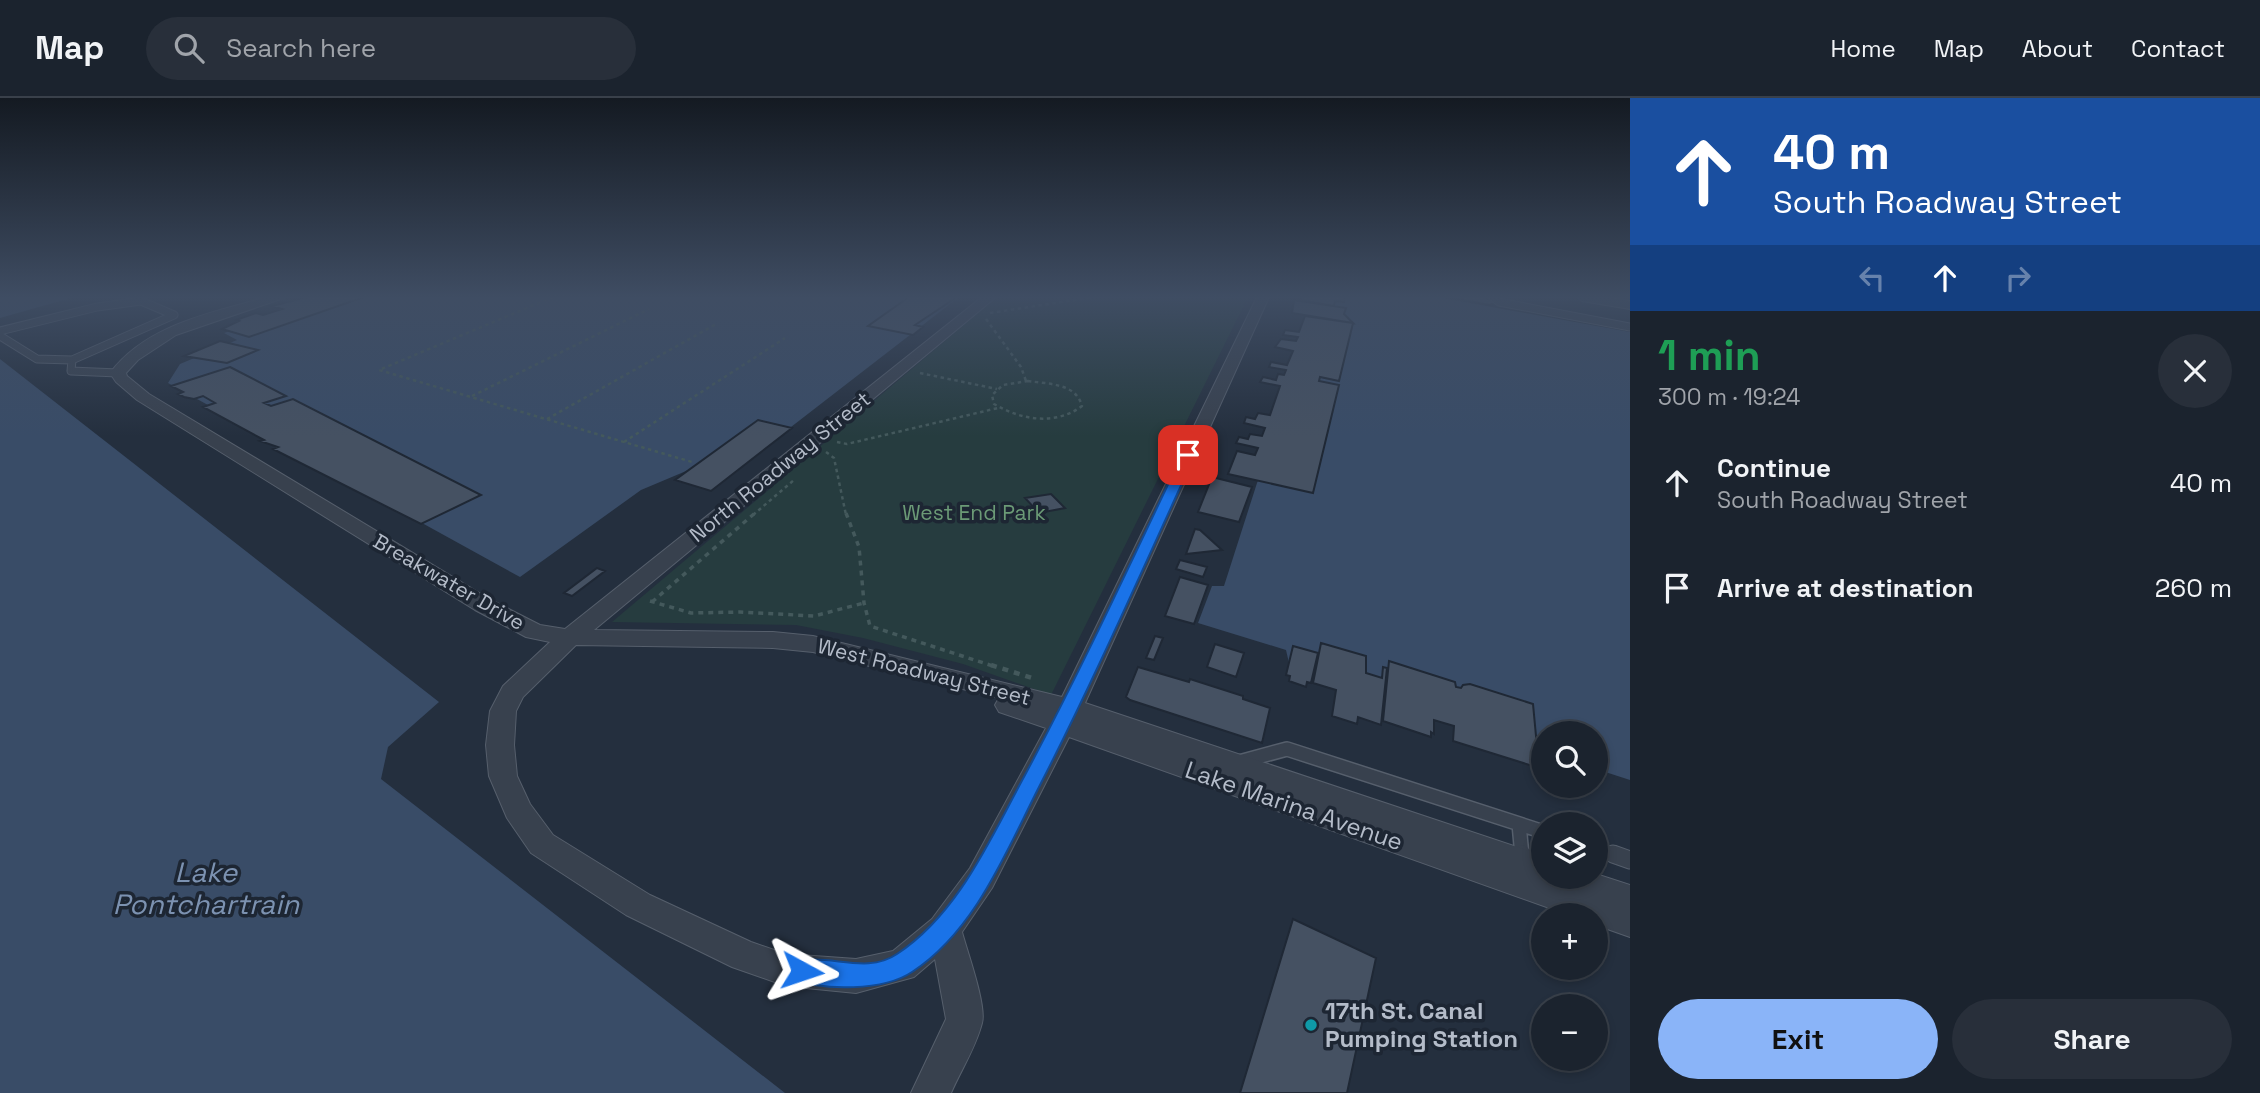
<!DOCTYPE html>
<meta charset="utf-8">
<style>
body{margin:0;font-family:"Space Grotesk",sans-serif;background:#282f3a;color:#f1f3f6;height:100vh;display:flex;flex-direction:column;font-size:26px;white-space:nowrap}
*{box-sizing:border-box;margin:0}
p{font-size:23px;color:#a0a4aa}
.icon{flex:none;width:38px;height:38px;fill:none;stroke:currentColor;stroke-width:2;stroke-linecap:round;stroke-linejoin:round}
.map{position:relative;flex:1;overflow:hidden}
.sheet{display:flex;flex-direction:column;background:#1b232e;width:630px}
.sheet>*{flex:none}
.top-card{background:#1a4fa0;color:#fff;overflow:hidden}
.controls{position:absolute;left:1531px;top:623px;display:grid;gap:14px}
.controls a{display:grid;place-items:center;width:77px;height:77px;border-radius:50%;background:#1b232e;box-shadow:0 4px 10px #0003,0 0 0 2px #39404a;font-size:35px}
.pin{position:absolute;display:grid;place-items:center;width:60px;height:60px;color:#fff;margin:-30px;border-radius:14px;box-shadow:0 4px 10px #0006}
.me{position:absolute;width:77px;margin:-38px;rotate:95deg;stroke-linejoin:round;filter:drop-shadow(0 0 5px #0008)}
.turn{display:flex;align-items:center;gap:24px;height:147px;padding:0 28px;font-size:32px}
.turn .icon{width:91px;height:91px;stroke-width:2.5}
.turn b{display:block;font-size:49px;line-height:60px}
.lanes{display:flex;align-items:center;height:66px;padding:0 28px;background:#0003;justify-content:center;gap:35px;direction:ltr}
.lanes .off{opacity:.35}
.round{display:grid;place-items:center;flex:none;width:74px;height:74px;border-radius:37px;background:#282f3a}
.headline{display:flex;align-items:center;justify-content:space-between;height:119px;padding:0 28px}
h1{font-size:42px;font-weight:600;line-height:52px;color:#1e9e55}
.primary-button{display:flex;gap:14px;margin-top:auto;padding:14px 28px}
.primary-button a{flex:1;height:80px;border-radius:42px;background:#8ab4f8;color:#111;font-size:28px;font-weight:600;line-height:80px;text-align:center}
.primary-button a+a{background:#282f3a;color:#f1f3f6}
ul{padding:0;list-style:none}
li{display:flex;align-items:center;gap:21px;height:105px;padding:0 28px}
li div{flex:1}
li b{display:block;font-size:26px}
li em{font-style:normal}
header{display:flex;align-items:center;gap:42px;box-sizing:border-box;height:98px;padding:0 35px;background:#1b232e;border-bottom:2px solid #39404a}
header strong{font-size:33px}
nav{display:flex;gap:38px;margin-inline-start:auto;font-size:24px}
.search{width:490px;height:63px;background:#282f3a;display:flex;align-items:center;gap:18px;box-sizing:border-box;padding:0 24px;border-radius:38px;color:#a0a4aa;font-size:26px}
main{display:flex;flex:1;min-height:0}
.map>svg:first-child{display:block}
</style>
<header>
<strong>Map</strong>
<div class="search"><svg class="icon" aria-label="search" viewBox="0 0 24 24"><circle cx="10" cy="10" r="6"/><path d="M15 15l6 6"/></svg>Search here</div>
<nav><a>Home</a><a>Map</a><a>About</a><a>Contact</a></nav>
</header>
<main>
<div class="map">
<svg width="1630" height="995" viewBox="0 0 1630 995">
<rect width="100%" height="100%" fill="#242f3e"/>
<path fill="#263c3f" d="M 997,199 L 1248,199 L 1051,597 L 963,566 L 863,540 L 796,527 L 612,524 Z"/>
<path fill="#394c67" d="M 0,199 L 65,199 L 71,200 L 0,220 Z
M 329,199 L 959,199 L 791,329 L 641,392 L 520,479 L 168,285 L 180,266 L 237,242 L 224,235 Z
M 1331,199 L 1437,199 L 1630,234 L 1630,682 L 1596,671 L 1596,635 L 1544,635 L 1543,655 L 1292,578 L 1286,552 L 1198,525 L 1212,488 L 1224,488 L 1257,385 L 1329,212 Z
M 0,261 L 439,604 L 388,649 L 381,681 L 785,995 L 0,995 Z"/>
<path fill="#455162" stroke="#1f2835" stroke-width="2" d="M 307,199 L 364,199 L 249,239 L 222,231 L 239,223 L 236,222 L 256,215 L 263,217 L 282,211 L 272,208 Z
M 909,199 L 957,199 L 915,227 L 923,229 L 913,237 L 868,228 Z
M 1295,199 L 1345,199 L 1344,204 L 1335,203 L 1334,208 L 1300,202 L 1301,200 Z
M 1448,199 L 1483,199 L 1497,204 L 1490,207 Z
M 1294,202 L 1346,210 L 1344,216 L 1353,225 L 1292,215 Z
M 1305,218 L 1353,225 L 1339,283 L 1320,279 L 1319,283 L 1339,287 L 1313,395 L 1228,376 L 1237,353 L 1255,357 L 1258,350 L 1236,345 L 1239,339 L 1248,341 L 1250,336 L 1262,338 L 1265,330 L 1244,325 L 1246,319 L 1255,321 L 1258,315 L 1270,317 L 1280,288 L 1260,284 L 1263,279 L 1276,282 L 1278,276 L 1284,277 L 1286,272 L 1269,269 L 1271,264 L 1287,267 L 1293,253 L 1275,249 L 1281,241 L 1296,243 L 1298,239 L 1283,237 L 1285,232 L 1299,234 Z
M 220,243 L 258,252 L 227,265 L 184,258 Z
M 230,269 L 286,298 L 264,305 L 271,308 L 293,301 L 481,397 L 421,426 L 273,351 L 278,349 L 260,343 L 264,342 L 203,309 L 215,305 L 203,298 L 194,301 L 184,299 L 178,296 L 183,294 L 171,288 Z
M 758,322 L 792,330 L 711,393 L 675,382 Z
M 1212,379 L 1252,389 L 1239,424 L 1198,414 Z
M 1051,396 L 1065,410 L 1039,415 L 1025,400 Z
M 1195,431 L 1200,432 L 1222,452 L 1186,456 Z
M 1180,462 L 1207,469 L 1203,479 L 1176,471 Z
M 597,470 L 605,473 L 572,498 L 564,495 Z
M 1180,479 L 1208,487 L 1194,526 L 1165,518 Z
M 1155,538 L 1163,540 L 1154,562 L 1146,560 Z
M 1321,545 L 1366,558 L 1366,575 L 1382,580 L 1383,569 L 1387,570 L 1381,627 L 1358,619 L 1357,626 L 1332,618 L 1336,592 L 1313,585 Z
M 1215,546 L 1244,555 L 1236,579 L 1207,569 Z
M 1293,548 L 1318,555 L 1311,585 L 1307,584 L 1306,589 L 1289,583 L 1290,578 L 1286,577 Z
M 1389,563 L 1455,584 L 1456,589 L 1461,590 L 1463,587 L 1470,586 L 1533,606 L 1539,670 L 1453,643 L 1454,628 L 1434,622 L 1434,636 L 1431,634 L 1431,639 L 1383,623 Z
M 1138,569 L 1189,584 L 1190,581 L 1243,598 L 1243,601 L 1270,610 L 1262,645 L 1130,602 L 1126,599 Z
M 1293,821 L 1376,860 L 1347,995 L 1240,995 Z"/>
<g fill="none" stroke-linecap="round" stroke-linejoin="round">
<defs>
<path id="service-far2" d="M 1493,199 L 1499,204 L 1630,229
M 0,233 L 97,209 L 141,203 L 174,217 L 72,262 L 37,261 L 0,238
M 72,262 L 71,273 L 118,275"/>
<path id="service-far1" d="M 1239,664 L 1287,651 L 1544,734
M 1519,726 L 1522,758
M 1596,751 L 1618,758"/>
<path id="service" d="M 1522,756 L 1522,762
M 1613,756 L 1630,762"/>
<path id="minor" d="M 267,199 L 287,199 L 176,237 L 138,262 L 126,275 L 127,278 L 149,296 L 491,502 L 540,527 L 565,531 L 982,199 L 996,199 L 594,532 L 773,534 L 813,538 L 1062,599 L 1257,199 L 1269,199 L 1085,605 L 1544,758 L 1544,779 L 1596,779 L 1596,776 L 1630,787 L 1630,839 L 1596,827 L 1596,817 L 1569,817 L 1069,639 L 992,790 L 962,834 C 967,853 987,908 982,925 C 976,949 961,972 951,995 L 911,995 L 946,921 L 935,861 L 914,879 L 856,895 L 786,888 L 732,869 L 626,817 L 531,755 L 507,720 L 489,678 L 486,647 L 490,613 L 503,588 L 550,544 L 526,539 L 475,512 L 137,302 L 116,284 L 110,275 C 147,226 212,215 267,199 ZM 576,547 L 773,550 L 813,554 L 999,600 L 995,607 L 999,614 L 1046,630 L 970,770 L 932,821 L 893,853 L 856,861 L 786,856 L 751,844 L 650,797 L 553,737 L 530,706 L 517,678 L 514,647 L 516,613 L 523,599 Z
M 1576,199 L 1605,199 L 1630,203 L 1630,211 L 1582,203 Z"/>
</defs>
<use href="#service-far2" stroke="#565f6c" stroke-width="9"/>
<use href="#service-far1" stroke="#565f6c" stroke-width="16"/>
<use href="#service" stroke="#565f6c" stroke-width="19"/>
<use href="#minor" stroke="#565f6c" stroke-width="2"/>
<path stroke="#44595c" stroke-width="2.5" stroke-dasharray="3.5 3.5" stroke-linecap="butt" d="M 553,199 L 379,272 L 692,364
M 812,202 L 818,199
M 990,215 L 1094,199
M 986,221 L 1021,269 L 1026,283
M 920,275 L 997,291
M 1028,283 C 1048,286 1076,285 1082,308 C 1055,328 1021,322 994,306 L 992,297 L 1003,287 Z
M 472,298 L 649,211
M 547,321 L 718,225
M 624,344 L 785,240
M 837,344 L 847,346 L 998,310
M 826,354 L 834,360 L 846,417
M 753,417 L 794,382"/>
<path stroke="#44595c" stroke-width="3.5" stroke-dasharray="5 5" stroke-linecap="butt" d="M 846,415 L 859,449 L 864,505 L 870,528 L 996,569
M 650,503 L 691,515 L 740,514 L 814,518 L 864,505
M 652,504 L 755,415"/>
<path stroke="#44595c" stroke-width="4.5" stroke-dasharray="6 6" stroke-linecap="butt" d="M 991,567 L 1032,580"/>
<use href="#service-far2" stroke="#38414e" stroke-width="7"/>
<use href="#service-far1" stroke="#38414e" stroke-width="13"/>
<use href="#service" stroke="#38414e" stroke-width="17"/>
<use href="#minor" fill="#38414e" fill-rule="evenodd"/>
</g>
<linearGradient id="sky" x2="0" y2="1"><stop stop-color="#141a22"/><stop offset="0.59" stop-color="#3f4d63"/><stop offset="1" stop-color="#3f4d63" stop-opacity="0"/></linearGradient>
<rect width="1630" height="338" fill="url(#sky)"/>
<path fill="#1a73e8" stroke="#114b97" stroke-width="2" d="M 1188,354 L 1195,357 C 1144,468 1095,580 1039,689 C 1006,754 975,833 912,874 C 884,893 823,893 793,881 L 789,873 L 793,865 C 825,853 865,878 897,856 C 959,815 990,741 1025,677 C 1081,572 1131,464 1182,357 Z"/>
<circle fill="#0f9aa8" stroke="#1d2633" stroke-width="2.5" cx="1311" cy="927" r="7"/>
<g text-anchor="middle" stroke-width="7" stroke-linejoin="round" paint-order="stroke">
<g font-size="21" fill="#b4bcc9" stroke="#1d2633">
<text transform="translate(780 369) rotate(-39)" y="7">North Roadway Street</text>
<text transform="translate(449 484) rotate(30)" y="7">Breakwater Drive</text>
<text transform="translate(924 574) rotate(14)" y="7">West Roadway Street</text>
</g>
<g font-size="21" fill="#6b9a76" stroke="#1d2633">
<text x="974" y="422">West End Park</text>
</g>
<g font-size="24" fill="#b4bcc9" stroke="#1d2633">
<text transform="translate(1294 708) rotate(19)" y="8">Lake Marina Avenue</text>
</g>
<g font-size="24" font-weight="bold" fill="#b4bcc9" stroke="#1d2633" text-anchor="start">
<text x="1325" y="921">17th St. Canal<tspan x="1325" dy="28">Pumping Station</tspan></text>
</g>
<g font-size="28" font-style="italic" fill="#7c92b1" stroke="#1d2633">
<text x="206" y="784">Lake<tspan x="206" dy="32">Pontchartrain</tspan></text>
</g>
</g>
</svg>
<div class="controls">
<a><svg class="icon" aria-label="search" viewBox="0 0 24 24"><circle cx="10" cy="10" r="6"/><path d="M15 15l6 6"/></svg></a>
<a><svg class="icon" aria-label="layers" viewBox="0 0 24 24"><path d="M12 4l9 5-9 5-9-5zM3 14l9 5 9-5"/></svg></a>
<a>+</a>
<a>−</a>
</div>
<div class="pin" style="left:1188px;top:357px;background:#d93025"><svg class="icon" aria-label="arrive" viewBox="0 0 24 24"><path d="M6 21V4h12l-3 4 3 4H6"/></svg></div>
<svg class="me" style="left:802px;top:873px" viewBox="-20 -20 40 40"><path d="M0-17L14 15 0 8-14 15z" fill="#1a73e8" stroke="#fff" stroke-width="4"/></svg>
</div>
<section class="sheet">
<div class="top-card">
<div class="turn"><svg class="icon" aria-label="ahead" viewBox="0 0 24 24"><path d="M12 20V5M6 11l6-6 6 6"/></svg><div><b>40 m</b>South Roadway Street</div></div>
<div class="lanes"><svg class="icon off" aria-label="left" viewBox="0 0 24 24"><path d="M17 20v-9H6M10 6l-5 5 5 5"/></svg><svg class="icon" aria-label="ahead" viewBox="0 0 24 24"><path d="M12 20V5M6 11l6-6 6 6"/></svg><svg class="icon off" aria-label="right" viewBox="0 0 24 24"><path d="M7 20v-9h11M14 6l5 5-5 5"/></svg></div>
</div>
<div class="headline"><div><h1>1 min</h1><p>300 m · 19:24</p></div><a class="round"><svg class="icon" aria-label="close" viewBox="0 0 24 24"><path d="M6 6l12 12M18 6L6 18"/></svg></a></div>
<ul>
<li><svg class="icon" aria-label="ahead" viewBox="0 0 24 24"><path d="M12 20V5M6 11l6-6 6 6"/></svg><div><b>Continue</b><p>South Roadway Street</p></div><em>40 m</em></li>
<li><svg class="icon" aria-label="arrive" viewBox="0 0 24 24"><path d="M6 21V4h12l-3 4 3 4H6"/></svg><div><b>Arrive at destination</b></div><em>260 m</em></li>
</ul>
<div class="primary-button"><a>Exit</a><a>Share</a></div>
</section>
</main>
